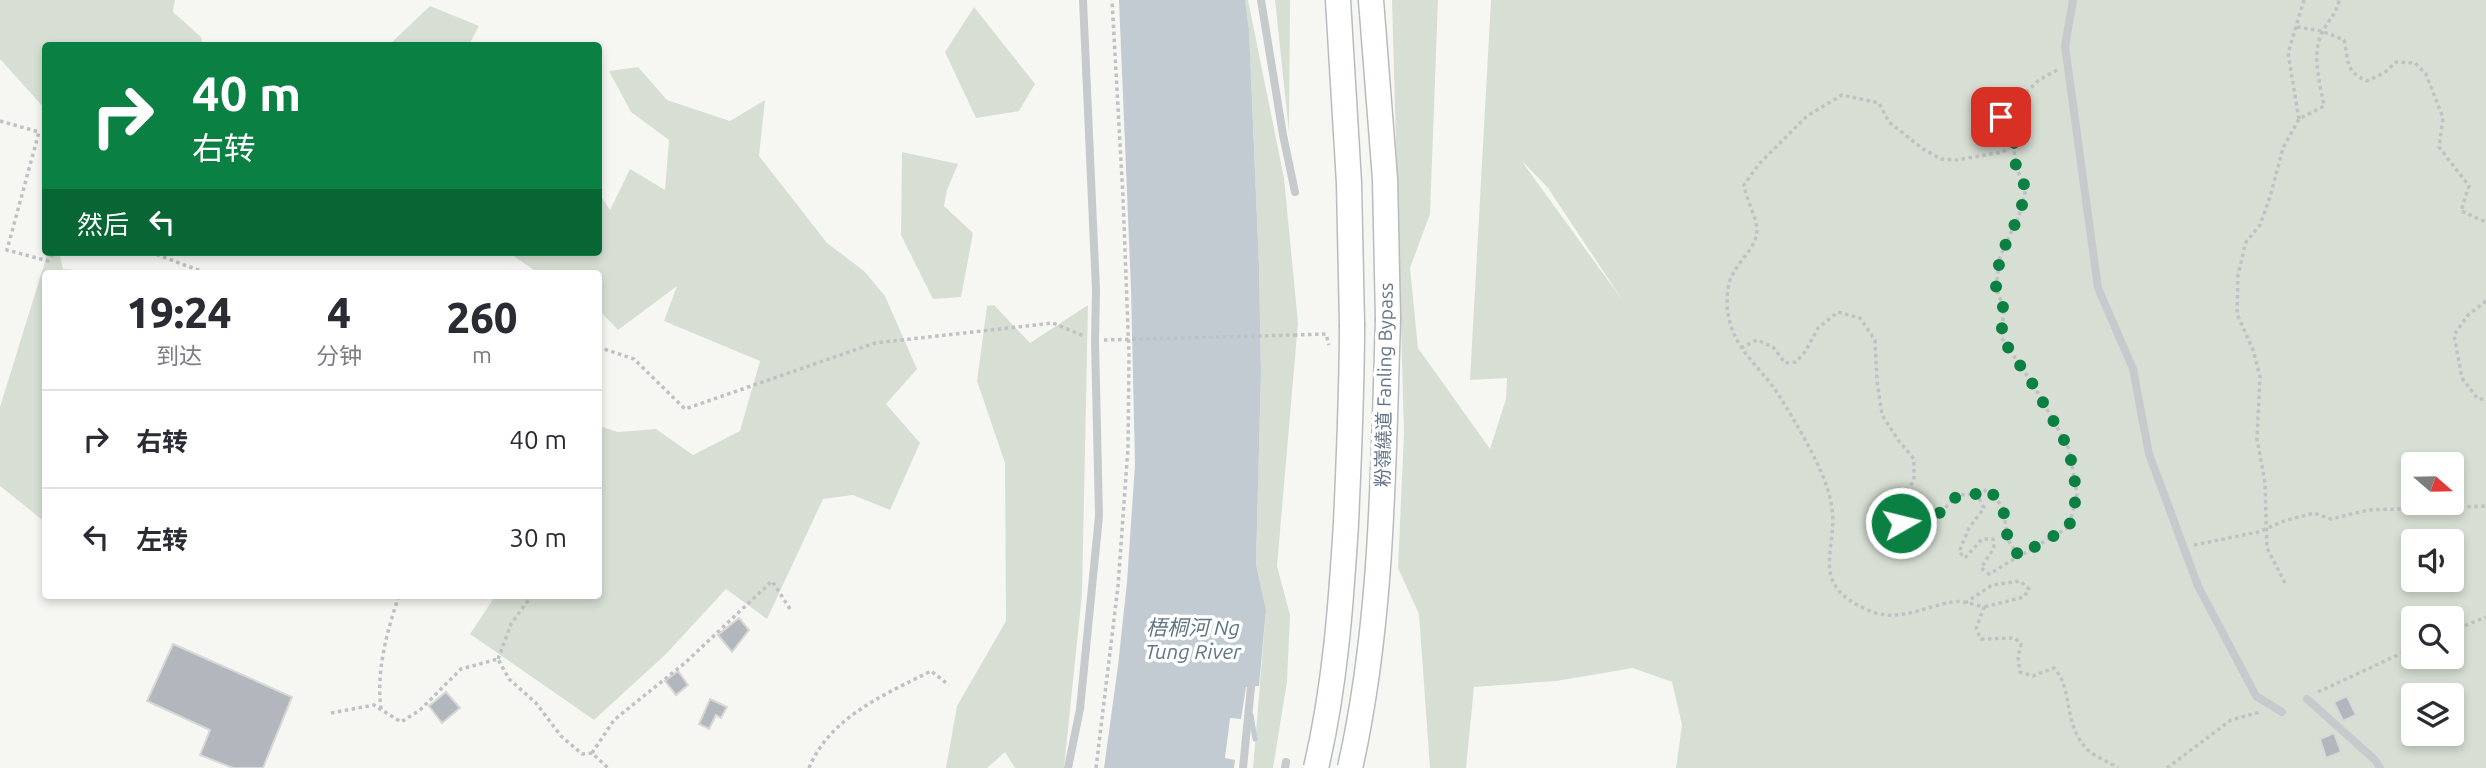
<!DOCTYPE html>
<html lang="zh">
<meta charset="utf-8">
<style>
body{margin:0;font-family:Ubuntu,"Noto Sans SC",sans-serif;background:#f7f7f7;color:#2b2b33;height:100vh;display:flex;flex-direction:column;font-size:26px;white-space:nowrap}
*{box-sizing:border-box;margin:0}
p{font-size:23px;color:#7c7c81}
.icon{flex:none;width:38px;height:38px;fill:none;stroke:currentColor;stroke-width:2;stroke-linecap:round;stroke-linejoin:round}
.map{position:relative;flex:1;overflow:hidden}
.sheet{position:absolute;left:42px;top:270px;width:560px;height:329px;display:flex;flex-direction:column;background:#fff;border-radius:7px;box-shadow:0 4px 10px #0003}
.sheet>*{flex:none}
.banner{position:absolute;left:42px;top:42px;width:560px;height:214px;border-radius:7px;box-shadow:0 4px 10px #0003;background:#0b8043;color:#fff;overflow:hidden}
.needle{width:46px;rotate:110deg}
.buttons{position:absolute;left:2401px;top:452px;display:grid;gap:14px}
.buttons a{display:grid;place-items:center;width:63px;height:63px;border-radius:7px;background:#fff;box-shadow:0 4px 10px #0003;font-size:35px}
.pin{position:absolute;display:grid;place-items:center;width:60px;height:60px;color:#fff;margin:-30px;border-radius:14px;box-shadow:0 4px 10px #0006}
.me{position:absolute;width:77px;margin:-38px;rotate:82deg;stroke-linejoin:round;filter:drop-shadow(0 0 5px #0008)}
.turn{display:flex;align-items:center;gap:24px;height:147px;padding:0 35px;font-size:32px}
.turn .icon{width:91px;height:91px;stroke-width:2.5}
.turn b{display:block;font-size:49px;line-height:60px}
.then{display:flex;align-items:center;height:66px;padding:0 35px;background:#0003;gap:14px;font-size:26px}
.eta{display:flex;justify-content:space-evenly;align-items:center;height:119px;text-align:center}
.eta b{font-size:42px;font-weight:800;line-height:49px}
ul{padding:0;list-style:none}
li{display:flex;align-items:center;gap:21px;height:98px;padding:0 35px;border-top:2px solid #e1e1e2}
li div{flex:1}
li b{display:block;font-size:26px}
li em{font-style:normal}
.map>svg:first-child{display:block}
</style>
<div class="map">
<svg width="2486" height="768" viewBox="0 0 2486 768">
<rect width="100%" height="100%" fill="#f6f7f3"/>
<path fill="#d7dfd4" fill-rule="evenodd" d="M 0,0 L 175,0 L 173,12 L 201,37 L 203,45 L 46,46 L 45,109 L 0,59 Z
M 1245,0 L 1248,0 L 1284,178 L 1298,323 L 1277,566 L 1290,615 L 1287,682 L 1273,768 L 1253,768 L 1266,610 L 1256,564 L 1261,373 L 1259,266 L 1249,29 Z
M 1275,0 L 1290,0 L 1289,132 Z
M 1392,0 L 1438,0 L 1430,214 L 1410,268 L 1418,348 L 1490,449 L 1506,399 L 1507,378 L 1470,380 L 1491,0 L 2486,0 L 2486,768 L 1676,768 L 1682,725 L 1672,682 L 1633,668 L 1556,681 L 1474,687 L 1466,768 L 1430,768 L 1419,614 L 1398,568 L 1404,433 ZM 1521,160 L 1548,188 L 1623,301 ZM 2413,464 L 2452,464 L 2452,502 L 2413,502 ZM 2413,541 L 2452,541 L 2452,579 L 2413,579 ZM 2413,618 L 2452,618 L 2452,656 L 2413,656 ZM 2413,695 L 2452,695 L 2452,733 L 2413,733 Z
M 430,6 L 479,26 L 469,45 L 392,45 L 391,43 Z
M 974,7 L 1035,84 L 1019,111 L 976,118 L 945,52 Z
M 638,67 L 667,100 L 730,121 L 765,100 L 759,156 L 827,243 L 864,271 L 885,296 L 917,369 L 886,404 L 920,443 L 890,510 L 853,495 L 823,499 L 767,619 L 726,589 L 666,654 L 594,720 L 470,634 L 496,595 L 598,595 L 599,426 L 618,432 L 656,429 L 693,455 L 740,431 L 760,361 L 664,321 L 677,286 L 618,330 L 599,310 L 598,273 L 538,273 L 508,252 L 598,252 L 599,193 L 610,210 L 630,169 L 665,190 L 669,140 L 631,112 L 609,71 Z
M 902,152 L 958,164 L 947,190 L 944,206 L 973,233 L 961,297 L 933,299 L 901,235 Z
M 48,252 L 59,252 L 63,269 L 113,273 L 46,273 L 45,522 L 0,486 L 0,407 Z
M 994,305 L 1030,343 L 1088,305 L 1082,594 L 1064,768 L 1015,768 L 1005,752 L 987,768 L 946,768 L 957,706 L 1006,621 L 1005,463 L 977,381 L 987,306 Z"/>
<path fill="#c2cbd1" d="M 1119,0 L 1245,0 L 1249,29 L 1259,266 L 1261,373 L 1256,564 L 1266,610 L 1259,686 L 1246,687 L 1241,719 L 1230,718 L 1225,758 L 1235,760 L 1234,768 L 1104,768 L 1118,666 L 1127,582 L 1135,465 L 1131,289 Z"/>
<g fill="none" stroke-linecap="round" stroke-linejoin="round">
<path stroke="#c2cbd1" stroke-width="5" d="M 1251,715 L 1255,739"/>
</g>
<path fill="#b1b7bd" stroke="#d8d8d6" stroke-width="2" d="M 739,618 L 749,630 L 732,652 L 718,635 Z
M 173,644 L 292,697 L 263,768 L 233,768 L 200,755 L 210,730 L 147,701 Z
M 678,671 L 688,685 L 676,695 L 665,681 Z
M 446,692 L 460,708 L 442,723 L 429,706 Z
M 2347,696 L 2356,715 L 2343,721 L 2334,702 Z
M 710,699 L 727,707 L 721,718 L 716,715 L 709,729 L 699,724 Z
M 2334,733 L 2341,752 L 2326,758 L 2320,739 Z"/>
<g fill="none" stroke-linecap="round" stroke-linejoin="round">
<defs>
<path id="primary" d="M 1338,0 L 1349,183 L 1352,324
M 1371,0 L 1385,179 L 1388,319"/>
</defs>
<use href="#primary" stroke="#b7bbbf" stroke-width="27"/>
<path stroke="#c0c1c4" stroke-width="3.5" stroke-dasharray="3.5 3.5" stroke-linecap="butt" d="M 2297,27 L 2322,31 L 2344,40 C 2349,61 2345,72 2367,81 L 2384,73 L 2396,62 L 2415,63 L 2426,74 L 2443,118 L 2439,147 L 2469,186 L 2461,211 L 2486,222
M 2057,70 L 2039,80 L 2001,117 L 2013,142 L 2003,152 L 1956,160 L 1941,159 L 1923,149 L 1889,122 L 1879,103 L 1842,95 L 1807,116 L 1759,164 L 1744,185 C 1746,199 1757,218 1757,230 C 1757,246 1741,259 1734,272 C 1727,282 1726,301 1728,313 C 1733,349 1760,366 1778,394 C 1795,421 1823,467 1830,498 C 1843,548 1802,582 1870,611 C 1897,623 1926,606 1953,602 C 1963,600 1975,605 1984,607 L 1976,629 L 1981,639 L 2015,638 L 2021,644 L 2018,657 L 2020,672 L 2033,676 L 2054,668 C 2074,690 2062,721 2086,748 C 2093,756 2109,762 2118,768
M 2299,119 L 2288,53 L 2304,0
M 0,121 L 39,132 L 7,250 L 48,261 L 55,252
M 150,252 L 206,273
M 2486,301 L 2468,315 L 2454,335 L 2462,378 L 2478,399 L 2486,399
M 1294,335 L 1326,334 L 1329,345
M 598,347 L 634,359 L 685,409 L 875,343 L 1053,323 L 1084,336
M 1741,348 L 1757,340 L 1773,347 L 1785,363 L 1796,362 L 1805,352 L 1818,328 L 1838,312 L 1860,318 L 1875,340 L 1877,381 L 1882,415 L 1899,441 L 1914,459 L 1914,480 L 1896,507 L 1901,523 L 1928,525 L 1958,495 L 1977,494 L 1984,508 L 1969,528 L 1959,552 L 1965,558 L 1982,539 L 1993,539 L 1994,548 L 1981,568 L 1989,574 L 2069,527 L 2077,494 L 2069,449 L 2034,386 L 2001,337 L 2004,310 L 1996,287 L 2000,257 L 2020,213 L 2026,189 L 2016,167 L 2013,142
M 1977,494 L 1989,489 L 2003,508 L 2008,540 L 2019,556
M 598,530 L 601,533 L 598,535
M 2194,545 L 2258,532 L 2284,521 L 2314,513 L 2331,519 L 2368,510 L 2486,506
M 2285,583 L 2267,548 L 2265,483 L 2257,439 L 2260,377 L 2253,350 L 2237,314 L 2238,275 L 2246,242 L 2260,225 L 2270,197 L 2283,148 L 2299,119 L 2324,106 C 2320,82 2310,52 2324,29 C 2330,18 2337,13 2339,0
M 1965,603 L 1992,585 L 2020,581 L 2029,589 L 2024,597 L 1984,607
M 2452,631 L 2486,617
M 498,659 L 511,624 L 532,595
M 2318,692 L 2413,648
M 381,709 C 376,670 387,632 399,595
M 331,713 L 374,705 L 401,722 L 420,710 L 461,669 L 498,659 L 509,679 L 536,703 L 561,736 L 582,754 L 592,753 L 608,768
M 592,753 L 614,720 L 686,662 L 772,581 L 792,612
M 809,768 C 830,717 884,695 931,671 L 949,685
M 1096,768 L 1118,586 L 1128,448 L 1129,356 L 1123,197 L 1112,0
M 2167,768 L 2231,720 L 2260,712"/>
<path stroke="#c6cacd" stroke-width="8" d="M 1261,0 L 1283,135 L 1295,192
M 2073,0 L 2065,46 L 2098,288 L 2133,369 L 2149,454 L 2198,586 L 2256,696 L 2282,712
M 2307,699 L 2375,760 L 2380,768
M 1068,768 L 1080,709 L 1099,516 L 1095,341 L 1096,290 L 1083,0
M 1243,768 L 1251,687
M 1285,768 L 1286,762"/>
<use href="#primary" stroke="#fff" stroke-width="24"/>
<defs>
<path id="primary-bridge" d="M 1316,768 C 1335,687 1341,605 1346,523 C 1349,457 1352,391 1352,324
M 1350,768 C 1383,621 1383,469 1388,319"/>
</defs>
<use href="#primary-bridge" stroke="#b7bbbf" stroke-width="27" stroke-linecap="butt"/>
<path stroke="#c0c1c4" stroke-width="3.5" stroke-dasharray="3.5 3.5" stroke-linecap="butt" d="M 1104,340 L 1294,335"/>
<use href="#primary-bridge" stroke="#fff" stroke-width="24"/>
</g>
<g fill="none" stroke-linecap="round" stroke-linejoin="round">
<path stroke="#0b8043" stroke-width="12" stroke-dasharray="0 21.6" d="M 1901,523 L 1928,524 L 1958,495 L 1977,494 L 1989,489 L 2003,508 L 2008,540 L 2019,556 L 2069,527 L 2077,494 L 2069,449 L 2034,386 L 2001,337 L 2004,310 L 1996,287 L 2000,257 L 2020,213 L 2026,189 L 2016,167 L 2014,142 L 2001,117"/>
</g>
<g text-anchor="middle" stroke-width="7" stroke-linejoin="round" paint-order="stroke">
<g font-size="19" fill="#647486" stroke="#fff">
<text transform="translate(1384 385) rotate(-89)" y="7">粉嶺繞道 Fanling Bypass</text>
</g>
<g font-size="21" font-style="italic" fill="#5f7683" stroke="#fff">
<text x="1193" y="635">梧桐河 Ng<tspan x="1193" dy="24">Tung River</tspan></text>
</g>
</g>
</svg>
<div class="buttons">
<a><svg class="needle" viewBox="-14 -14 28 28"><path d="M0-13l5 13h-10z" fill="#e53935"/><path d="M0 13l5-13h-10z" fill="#7c7c81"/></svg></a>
<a><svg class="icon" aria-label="sound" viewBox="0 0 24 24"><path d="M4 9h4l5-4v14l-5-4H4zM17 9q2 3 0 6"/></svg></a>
<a><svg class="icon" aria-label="search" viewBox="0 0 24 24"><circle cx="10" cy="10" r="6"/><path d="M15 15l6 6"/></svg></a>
<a><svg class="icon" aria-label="layers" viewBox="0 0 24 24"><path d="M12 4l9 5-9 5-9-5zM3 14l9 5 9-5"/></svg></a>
</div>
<div class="pin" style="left:2001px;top:117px;background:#d93025"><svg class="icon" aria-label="arrive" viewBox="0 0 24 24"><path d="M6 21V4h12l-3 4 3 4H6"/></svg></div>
<svg class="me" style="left:1901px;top:523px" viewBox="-20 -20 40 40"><circle r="17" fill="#0b8043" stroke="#fff" stroke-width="3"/><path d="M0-11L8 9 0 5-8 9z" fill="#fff"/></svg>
<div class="banner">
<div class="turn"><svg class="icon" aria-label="right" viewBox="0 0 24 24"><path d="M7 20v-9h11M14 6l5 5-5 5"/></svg><div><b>40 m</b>右转</div></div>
<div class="then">然后<svg class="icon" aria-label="left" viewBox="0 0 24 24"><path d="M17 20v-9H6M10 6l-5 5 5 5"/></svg></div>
</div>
<section class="sheet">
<div class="eta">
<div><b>19:24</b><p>到达</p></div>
<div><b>4</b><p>分钟</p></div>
<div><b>260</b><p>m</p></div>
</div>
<ul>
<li><svg class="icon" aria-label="right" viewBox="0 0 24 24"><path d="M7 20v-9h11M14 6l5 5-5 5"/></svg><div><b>右转</b></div><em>40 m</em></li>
<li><svg class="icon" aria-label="left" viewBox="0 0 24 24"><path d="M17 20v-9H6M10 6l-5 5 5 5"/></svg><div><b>左转</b></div><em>30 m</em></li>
</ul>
</section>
</div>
